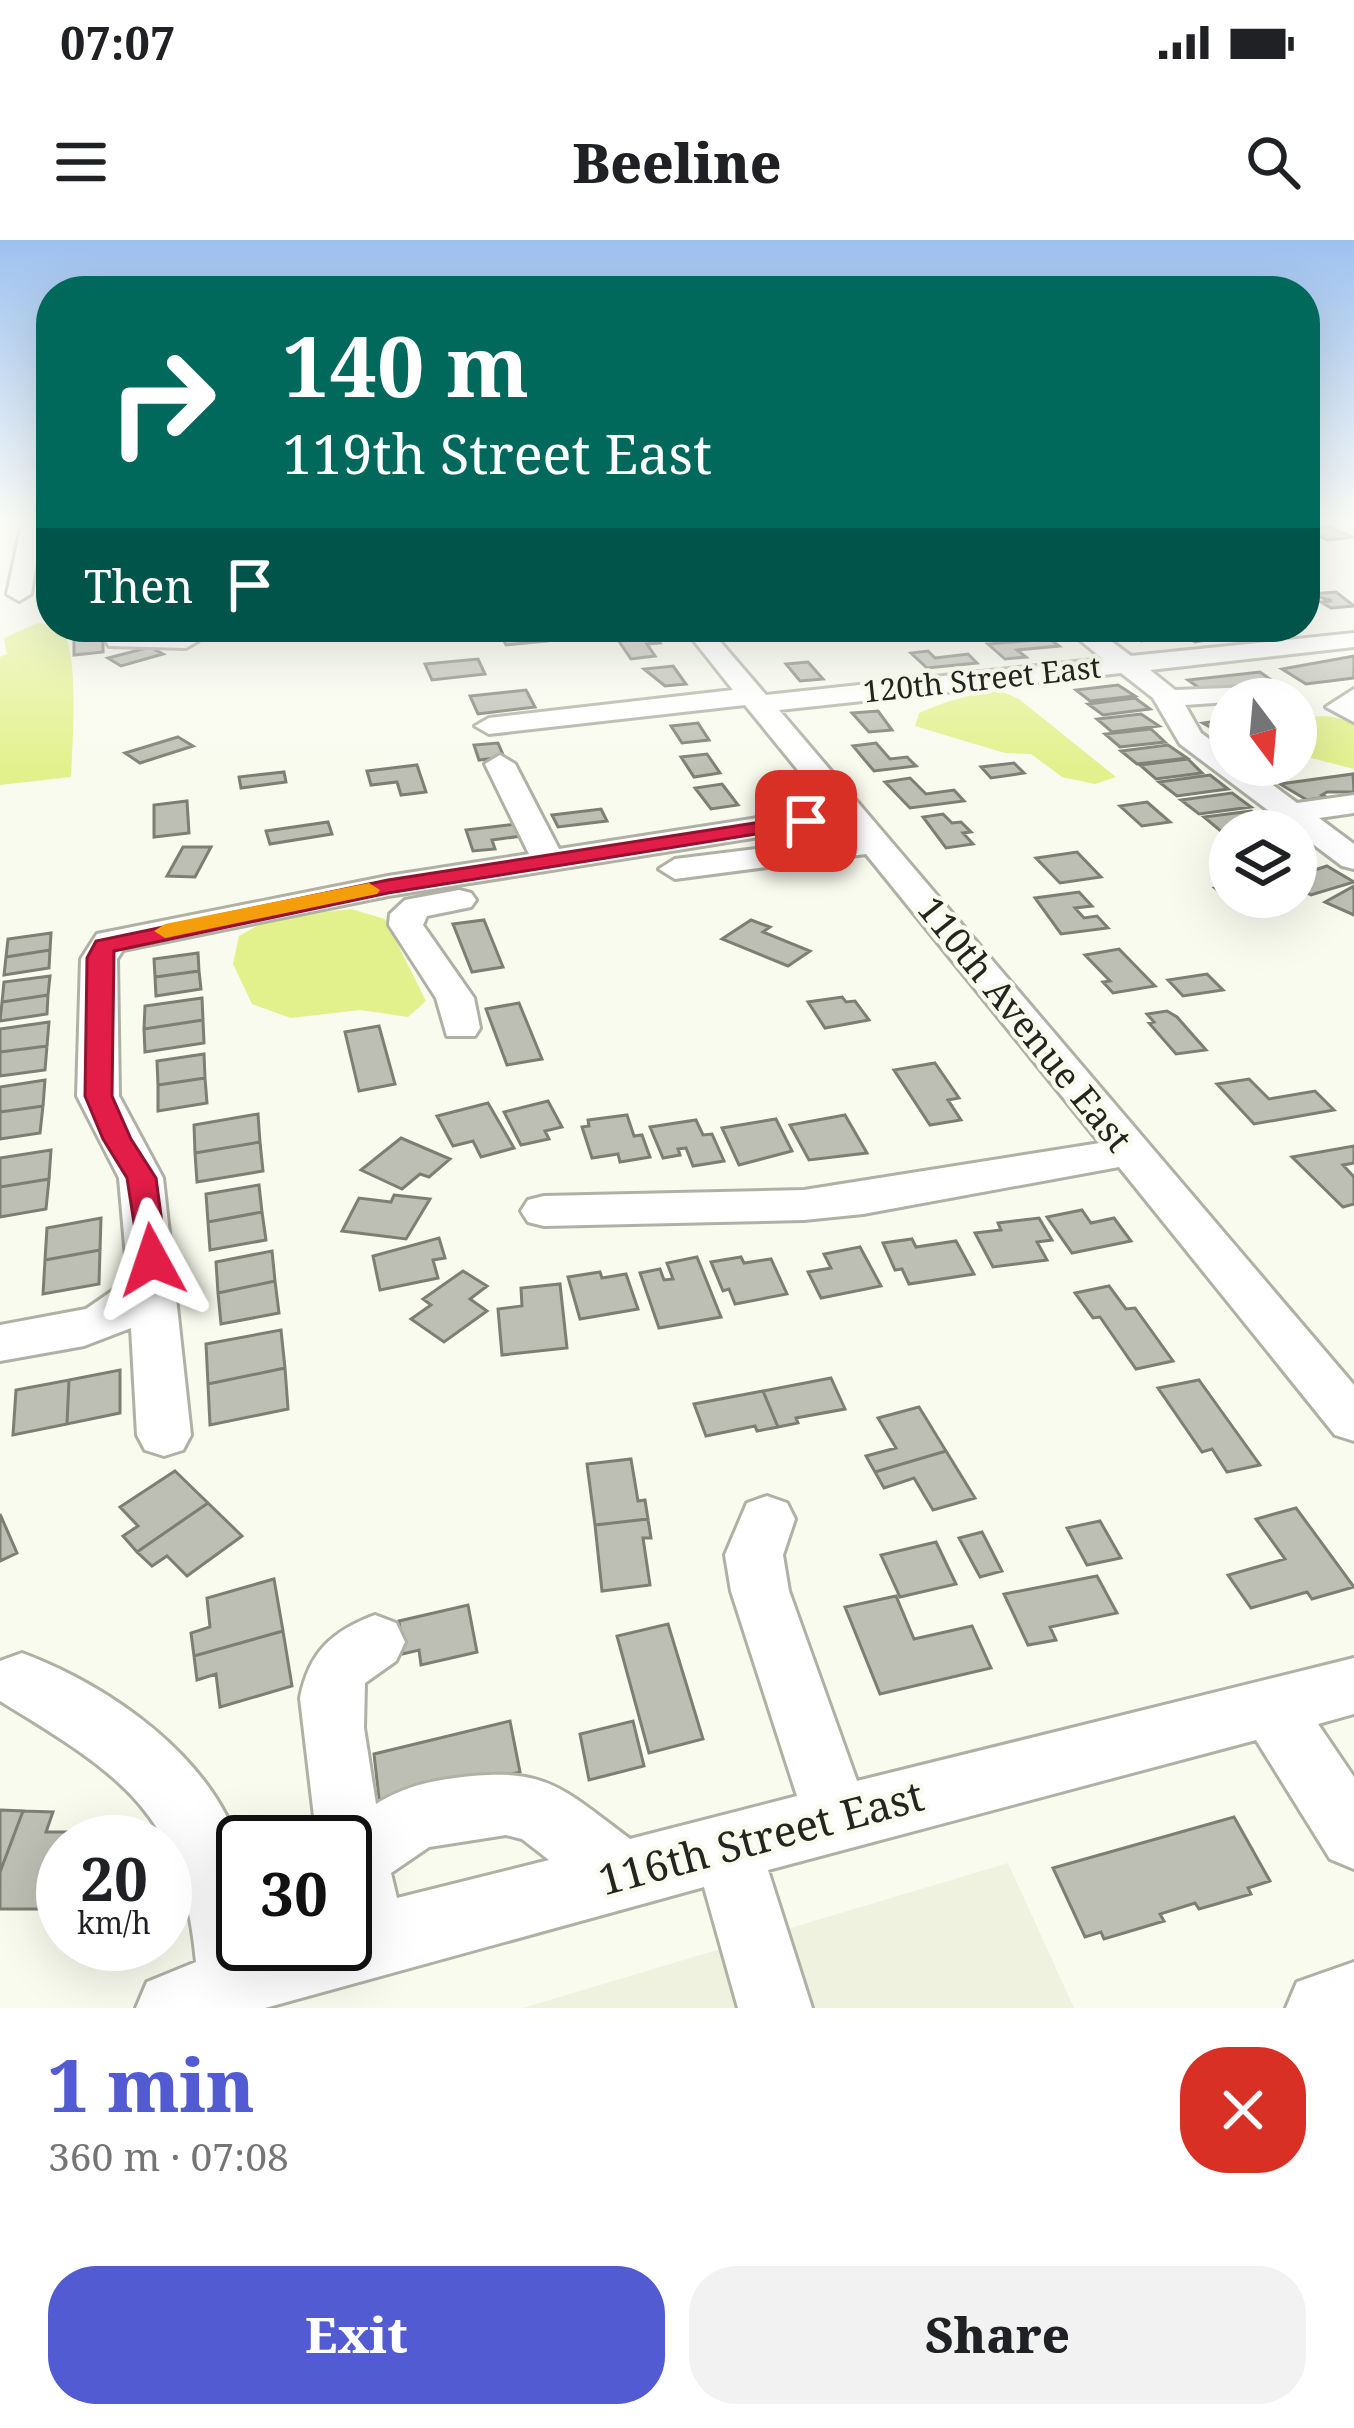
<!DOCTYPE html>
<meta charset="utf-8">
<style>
body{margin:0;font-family:"Noto Serif",serif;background:#f2f2f2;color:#202124;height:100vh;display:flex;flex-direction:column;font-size:45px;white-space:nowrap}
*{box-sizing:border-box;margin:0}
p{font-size:39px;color:#757577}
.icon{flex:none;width:66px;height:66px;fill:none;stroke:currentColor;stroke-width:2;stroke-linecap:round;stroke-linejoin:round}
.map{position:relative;height:1768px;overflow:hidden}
.drawer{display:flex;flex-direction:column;background:#fff;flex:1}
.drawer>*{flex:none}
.guide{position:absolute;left:36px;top:36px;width:1284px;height:366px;border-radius:48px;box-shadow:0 12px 48px #0002;background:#00695c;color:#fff;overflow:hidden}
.needle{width:78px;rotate:164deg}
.tools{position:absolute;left:1209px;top:438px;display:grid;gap:24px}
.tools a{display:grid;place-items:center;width:108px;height:108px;border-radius:50%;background:#fff;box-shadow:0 12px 48px #0002;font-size:60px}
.speed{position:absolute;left:36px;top:1575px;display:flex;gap:24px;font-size:60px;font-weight:700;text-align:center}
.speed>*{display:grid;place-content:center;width:156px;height:156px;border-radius:50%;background:#fff;box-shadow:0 12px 48px #0002;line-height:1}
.speed small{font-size:30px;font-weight:400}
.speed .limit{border:6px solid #111;border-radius:18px;background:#fff;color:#111}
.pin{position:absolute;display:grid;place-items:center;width:102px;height:102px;color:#fff;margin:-51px;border-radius:24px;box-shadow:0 6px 18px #0006}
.me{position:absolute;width:132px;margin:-66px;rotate:355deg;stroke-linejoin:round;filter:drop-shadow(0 0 9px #0008)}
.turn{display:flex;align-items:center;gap:42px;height:252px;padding:0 48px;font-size:54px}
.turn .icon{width:156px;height:156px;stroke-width:2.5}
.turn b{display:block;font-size:84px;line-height:102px}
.then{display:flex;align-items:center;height:114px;padding:0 48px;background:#0003;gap:24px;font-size:45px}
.round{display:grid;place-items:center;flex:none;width:126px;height:126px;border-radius:48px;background:#f2f2f2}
.summary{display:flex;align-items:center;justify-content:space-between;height:204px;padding:0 48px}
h1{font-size:72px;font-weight:800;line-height:90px;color:#525bd1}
.primary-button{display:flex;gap:24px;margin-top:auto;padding:24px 48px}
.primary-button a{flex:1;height:138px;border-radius:48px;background:#525bd1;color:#fff;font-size:48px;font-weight:800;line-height:138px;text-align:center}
.primary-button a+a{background:#f2f2f2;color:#202124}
.status{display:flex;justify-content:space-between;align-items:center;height:84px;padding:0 60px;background:#fff;direction:ltr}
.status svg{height:33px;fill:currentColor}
header{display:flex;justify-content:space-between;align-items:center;height:156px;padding:0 48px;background:#fff;font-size:54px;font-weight:800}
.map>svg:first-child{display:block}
</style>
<div class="status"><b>07:07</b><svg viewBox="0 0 49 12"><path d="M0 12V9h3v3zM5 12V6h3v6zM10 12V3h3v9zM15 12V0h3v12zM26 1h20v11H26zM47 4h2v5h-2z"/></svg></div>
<header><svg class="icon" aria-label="menu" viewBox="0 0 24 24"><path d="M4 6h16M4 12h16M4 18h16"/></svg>Beeline<svg class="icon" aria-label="search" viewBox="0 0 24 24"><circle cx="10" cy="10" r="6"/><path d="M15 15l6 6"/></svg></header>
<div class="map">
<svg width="1354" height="1768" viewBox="0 0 1354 1768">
<rect width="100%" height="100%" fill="#f9fbef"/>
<path fill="#eef2de" d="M 1008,1623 L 1074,1768 L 523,1768 Z"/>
<path fill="#e3f18c" d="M 38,383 C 48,384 55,384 62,392 C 80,411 72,508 71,537 L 0,545 L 0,417 L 7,414 L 4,398 Z
M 1000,451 L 1019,459 L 1116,537 L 1095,544 L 1062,537 L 1031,514 L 1005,513 L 915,486 L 919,473 C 946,461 970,454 1000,451 Z
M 1327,476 L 1354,482 L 1354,529 L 1296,514 L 1296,477 Z
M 351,669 L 385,679 L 426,761 L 408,777 L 360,770 L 291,778 L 252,764 L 233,724 L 239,696 L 271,678 Z"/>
<path fill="#bdbfb4" stroke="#7d7f74" stroke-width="3" d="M 1329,287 L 1353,297 L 1328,300 L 1305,290 Z
M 1336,352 L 1354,366 L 1331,368 L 1321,362 L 1332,361 L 1310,354 Z
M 1170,387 L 1191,387 L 1212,399 L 1195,402 L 1183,395 L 1141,401 L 1128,393 Z
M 1247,387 L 1275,387 L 1295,400 L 1274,402 Z
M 541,389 L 547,401 L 506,405 L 502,397 Z
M 103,396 L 103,412 L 74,415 L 74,399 Z
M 655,396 L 660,403 L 647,404 L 655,416 L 631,419 L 618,400 Z
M 1050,399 L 1059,406 L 1017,410 L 1026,417 L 1005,419 L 988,404 Z
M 150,407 L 163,414 L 121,426 L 108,418 Z
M 928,411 L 935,418 L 968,414 L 977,423 L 927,428 L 911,413 Z
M 1354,416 L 1354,438 L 1306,444 L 1282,429 Z
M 478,419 L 485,434 L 432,440 L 425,424 Z
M 808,422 L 823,439 L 800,441 L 786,424 Z
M 673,426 L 686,444 L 665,446 L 644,429 Z
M 1260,432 L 1274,442 L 1202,450 L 1188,440 Z
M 1118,445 L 1135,456 L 1090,461 L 1076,450 Z
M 526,450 L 535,467 L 478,474 L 470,456 Z
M 1135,458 L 1150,469 L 1103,475 L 1088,464 Z
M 878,471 L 892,490 L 869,492 L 852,473 Z
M 1141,474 L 1159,486 L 1112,492 L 1097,479 Z
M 1230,479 L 1230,507 L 1222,499 L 1229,498 L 1203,483 Z
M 698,483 L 709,500 L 682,503 L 671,486 Z
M 1151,489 L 1165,502 L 1120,507 L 1105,494 Z
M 178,497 L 193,506 L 140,523 L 125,513 Z
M 498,503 L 504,517 L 479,520 L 474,505 Z
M 876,503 L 890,519 L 907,517 L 916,526 L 874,531 L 853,506 Z
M 1168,505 L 1187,518 L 1137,524 L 1121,511 Z
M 707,514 L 720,533 L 694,537 L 681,517 Z
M 1188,519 L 1202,533 L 1156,539 L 1140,525 Z
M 1014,523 L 1024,533 L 991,538 L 981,527 Z
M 417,525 L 426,552 L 401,555 L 397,542 L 371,545 L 367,531 Z
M 284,532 L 286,542 L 241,548 L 239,537 Z
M 1353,534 L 1354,552 L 1327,552 L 1322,555 L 1326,557 L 1307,560 L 1280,544 Z
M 1210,535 L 1228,549 L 1177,556 L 1159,542 Z
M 910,538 L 926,554 L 954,550 L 964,561 L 910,568 L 885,542 Z
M 722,544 L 738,565 L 711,569 L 695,548 Z
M 1232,553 L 1251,567 L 1199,574 L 1181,560 Z
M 187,561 L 189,593 L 154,597 L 154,565 Z
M 1147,562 L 1170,582 L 1142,586 L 1120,566 Z
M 601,569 L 607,581 L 558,587 L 552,575 Z
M 1251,571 L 1274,586 L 1223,593 L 1204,577 Z
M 943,574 L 952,583 L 961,582 L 971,592 L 963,593 L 973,604 L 946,608 L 923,577 Z
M 328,582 L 332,594 L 270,604 L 266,591 Z
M 517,584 L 522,596 L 492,600 L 495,609 L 473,611 L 466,590 Z
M 183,607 L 211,607 L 195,637 L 167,636 Z
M 1077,612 L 1101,637 L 1060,643 L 1036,618 Z
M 1327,626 L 1354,642 L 1311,655 L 1296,647 L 1296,636 Z
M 1230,646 L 1230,657 L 1260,657 L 1272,668 L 1242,672 L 1215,648 Z
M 1354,646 L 1354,675 L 1325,662 Z
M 1079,652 L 1092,666 L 1075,668 L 1084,678 L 1097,676 L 1108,688 L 1061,694 L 1035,658 Z
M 484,680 L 503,727 L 472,732 L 453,684 Z
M 751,680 L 770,687 L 763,692 L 810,711 L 788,726 L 722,699 Z
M 51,693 L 50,710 L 6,717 L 8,699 Z
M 1119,709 L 1155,746 L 1113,753 L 1103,742 L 1110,741 L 1085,715 Z
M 50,710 L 49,728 L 4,735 L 6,717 Z
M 198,713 L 199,731 L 155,737 L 154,719 Z
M 199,731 L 201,749 L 156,756 L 155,737 Z
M 1207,734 L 1223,750 L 1183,756 L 1168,740 Z
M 50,736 L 48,755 L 2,762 L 4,742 Z
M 48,755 L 47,774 L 0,781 L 2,762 Z
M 842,757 L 846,762 L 855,761 L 869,780 L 825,788 L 808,762 Z
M 202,758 L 203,780 L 144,789 L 145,766 Z
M 519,763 L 542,819 L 507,825 L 486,769 Z
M 1167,771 L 1177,777 L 1206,810 L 1176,814 L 1149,783 L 1154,782 L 1147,774 Z
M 203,780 L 204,803 L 145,812 L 144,789 Z
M 49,782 L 47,806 L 0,812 L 0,789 Z
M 379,786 L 395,844 L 359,851 L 345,792 Z
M 47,806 L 45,830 L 0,836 L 0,812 Z
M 204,814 L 205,838 L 158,845 L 157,821 Z
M 935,823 L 959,858 L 948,860 L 961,880 L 930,885 L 894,830 Z
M 205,838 L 207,863 L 158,871 L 158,845 Z
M 1249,839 L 1269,859 L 1315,851 L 1334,870 L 1254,884 L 1217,844 Z
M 45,840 L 43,866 L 0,872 L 0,847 Z
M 548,861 L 562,887 L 545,891 L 549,899 L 521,905 L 504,872 Z
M 488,863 L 514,908 L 481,917 L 473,901 L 453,906 L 437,876 Z
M 43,866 L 40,893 L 0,899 L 0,872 Z
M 258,874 L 260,902 L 195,913 L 194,885 Z
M 627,875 L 634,896 L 642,895 L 650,917 L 620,922 L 618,914 L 592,918 L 582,887 L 589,886 L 588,880 Z
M 845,875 L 867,913 L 809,920 L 790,885 Z
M 776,879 L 792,911 L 739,925 L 722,888 Z
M 696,880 L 703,895 L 712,894 L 724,921 L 693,926 L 686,908 L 678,909 L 680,915 L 663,918 L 650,887 Z
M 401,898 L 450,919 L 429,937 L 420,934 L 402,949 L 361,930 Z
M 260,902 L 263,931 L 197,942 L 195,913 Z
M 1354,906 L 1354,923 L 1343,925 L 1354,937 L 1354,964 L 1343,967 L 1292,917 Z
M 51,910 L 49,939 L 0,947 L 0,918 Z
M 49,939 L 46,969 L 0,977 L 0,947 Z
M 259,945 L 262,972 L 208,982 L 206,954 Z
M 394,955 L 430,959 L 406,999 L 342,991 L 359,958 L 391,962 Z
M 1082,970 L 1091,983 L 1114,978 L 1131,1001 L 1072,1013 L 1047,977 Z
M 262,972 L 266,1000 L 210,1010 L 208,982 Z
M 101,978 L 100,1010 L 45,1020 L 47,988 Z
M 1039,978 L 1052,1000 L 1037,1002 L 1047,1020 L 993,1027 L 975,993 L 1001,990 L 998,983 Z
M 439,998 L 445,1018 L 433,1020 L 438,1038 L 380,1050 L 373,1016 Z
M 912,999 L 916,1007 L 956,1001 L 974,1034 L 909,1044 L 902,1029 L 895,1030 L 883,1003 Z
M 860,1007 L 881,1046 L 821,1058 L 808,1032 L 831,1028 L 824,1014 Z
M 100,1010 L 99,1044 L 43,1054 L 45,1020 Z
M 272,1011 L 275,1041 L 218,1053 L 216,1022 Z
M 697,1017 L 721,1077 L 659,1088 L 640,1033 L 660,1029 L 664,1040 L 673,1039 L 667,1023 Z
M 741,1017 L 744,1023 L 771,1019 L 787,1054 L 735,1064 L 729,1049 L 723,1051 L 711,1022 Z
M 463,1031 L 487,1046 L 470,1059 L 487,1071 L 444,1102 L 411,1079 L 431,1065 L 423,1059 Z
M 600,1032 L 602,1038 L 626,1034 L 638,1069 L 580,1079 L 568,1037 Z
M 275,1041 L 279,1073 L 221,1084 L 218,1053 Z
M 560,1044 L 567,1108 L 502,1115 L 498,1069 L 522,1066 L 521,1048 Z
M 1109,1046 L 1126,1069 L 1135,1068 L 1173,1121 L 1136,1129 L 1100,1077 L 1093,1078 L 1075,1053 Z
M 281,1090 L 285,1128 L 208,1144 L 206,1104 Z
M 285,1128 L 288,1169 L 210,1185 L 208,1144 Z
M 120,1130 L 120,1173 L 67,1184 L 69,1140 Z
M 831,1138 L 845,1169 L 796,1178 L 798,1183 L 778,1187 L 763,1151 Z
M 69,1140 L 67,1184 L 13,1195 L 16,1150 Z
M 1199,1140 L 1260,1225 L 1227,1232 L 1212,1209 L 1202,1212 L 1158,1148 Z
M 763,1151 L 778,1187 L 757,1191 L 755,1186 L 706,1196 L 694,1164 Z
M 919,1167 L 946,1211 L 875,1232 L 866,1216 L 896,1208 L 878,1178 Z
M 946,1211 L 975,1258 L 933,1270 L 914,1238 L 884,1248 L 875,1232 Z
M 631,1219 L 638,1261 L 645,1260 L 648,1279 L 595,1285 L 587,1224 Z
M 175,1231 L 208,1263 L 137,1312 L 123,1296 L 138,1286 L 120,1267 Z
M 208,1263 L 242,1296 L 187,1336 L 167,1316 L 152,1326 L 137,1312 Z
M 1296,1268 L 1354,1347 L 1312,1359 L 1307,1352 L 1251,1368 L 1228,1335 L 1285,1319 L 1256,1279 Z
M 0,1274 L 17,1313 L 0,1321 Z
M 648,1279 L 651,1298 L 643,1298 L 650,1345 L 602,1351 L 595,1285 Z
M 1100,1281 L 1121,1318 L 1087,1325 L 1067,1288 Z
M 982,1292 L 1002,1331 L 980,1337 L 959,1298 Z
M 936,1302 L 956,1344 L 900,1357 L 881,1315 Z
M 1097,1336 L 1117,1373 L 1050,1387 L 1056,1400 L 1028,1405 L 1004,1354 Z
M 274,1339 L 283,1391 L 194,1416 L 191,1393 L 210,1387 L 207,1358 Z
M 896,1356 L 914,1399 L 972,1386 L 991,1428 L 880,1454 L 845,1367 Z
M 468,1365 L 477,1412 L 421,1425 L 419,1410 L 403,1414 L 399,1381 Z
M 668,1384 L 703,1499 L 649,1513 L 617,1396 Z
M 283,1391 L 292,1446 L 220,1467 L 216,1434 L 197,1440 L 194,1416 Z
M 510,1481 L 520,1532 L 380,1567 L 374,1514 Z
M 633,1481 L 644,1526 L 589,1540 L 580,1494 Z
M 0,1570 L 23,1571 L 0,1632 Z
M 23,1571 L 53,1572 L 46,1592 L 87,1592 L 84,1602 L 63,1602 L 61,1669 L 0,1669 L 0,1632 Z
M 1234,1577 L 1270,1641 L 1248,1648 L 1251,1654 L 1199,1669 L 1195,1663 L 1160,1674 L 1164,1681 L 1104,1699 L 1101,1692 L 1085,1697 L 1053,1628 Z"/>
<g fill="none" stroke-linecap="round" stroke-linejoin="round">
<defs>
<path id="minor" d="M 22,283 L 42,283 L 31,354 L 19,361 L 7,354 Z
M 683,387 L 765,387 L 753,394 L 717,398 L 766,455 L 1103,419 L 1064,387 L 1092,387 L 1131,416 L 1354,393 L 1354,407 L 1150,430 L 1175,450 L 1278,446 L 1282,452 L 1273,459 L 1185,465 L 1201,493 L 1230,514 L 1230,525 L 1246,525 L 1297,563 L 1354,555 L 1354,573 L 1319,578 L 1354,604 L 1354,629 L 1342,626 L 1180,504 L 1153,458 L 1121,433 L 779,470 L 1354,1145 L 1354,1201 L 1335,1195 L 1119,927 L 863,974 L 804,980 L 544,986 L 528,982 L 521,971 L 528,960 L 544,956 L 804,950 L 1100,903 L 866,614 L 675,639 L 659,629 L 675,619 L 852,597 L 841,584 L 388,656 L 123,710 L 117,719 L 119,856 L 163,938 L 191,1195 L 183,1210 L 164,1216 L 145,1210 L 137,1195 L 131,1088 L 84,1106 L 0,1121 L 0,1085 L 86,1069 L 128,1040 L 119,938 L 77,856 L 81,719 L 97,694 L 388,636 L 529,614 L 485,524 L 500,515 L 515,524 L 559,609 L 828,567 L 745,465 L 489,494 L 475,486 L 489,478 L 733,450 Z
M 118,394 L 186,394 L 198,401 L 186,408 L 109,406 L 106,401 L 109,396 Z
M 1354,449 L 1354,482 L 1326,467 Z
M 459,650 L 471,653 L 476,660 L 471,667 L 427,676 L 423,685 L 474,758 L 480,788 L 475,796 L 447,796 L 436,758 L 389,685 L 390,674 L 405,660 Z
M 767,1256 L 787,1263 L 795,1279 L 783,1315 L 789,1351 L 857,1541 L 1354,1418 L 1354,1474 L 1318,1484 L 1354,1537 L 1354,1629 L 1330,1619 L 1256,1500 L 768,1630 L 812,1768 L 738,1768 L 704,1647 L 265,1768 L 136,1768 L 147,1742 L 196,1722 C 182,1571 121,1535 0,1461 L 0,1421 L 22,1413 C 110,1446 213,1517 241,1612 C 249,1638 243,1676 243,1704 L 345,1704 L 345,1602 L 317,1602 L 300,1458 C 309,1412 332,1391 375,1375 L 396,1383 L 405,1402 L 396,1421 L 365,1443 L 364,1488 L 376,1564 C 402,1548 425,1542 455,1538 C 545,1526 561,1547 630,1599 L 797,1556 L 731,1351 L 725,1315 L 747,1263 ZM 506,1595 L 522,1599 L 549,1620 L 397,1658 L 391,1633 L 429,1607 Z
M 1354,1722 L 1354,1768 L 1286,1768 L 1297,1742 Z"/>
</defs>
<use href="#minor" stroke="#afb1a5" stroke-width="6"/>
<use href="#minor" fill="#fff" fill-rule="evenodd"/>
</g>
<linearGradient id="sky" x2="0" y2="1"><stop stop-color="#9dc1ee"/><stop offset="0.53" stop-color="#fcfdf8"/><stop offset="1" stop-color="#fcfdf8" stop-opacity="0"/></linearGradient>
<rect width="1354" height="530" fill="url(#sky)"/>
<path fill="#e11d48" stroke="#92132f" stroke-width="3" d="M 806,575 L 816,581 L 813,585 L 388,653 L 114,711 L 112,856 L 131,899 L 156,938 L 167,1020 L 162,1028 L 141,1028 L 127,938 L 103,899 L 85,856 L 87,718 L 96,701 L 388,640 Z"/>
<path fill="#f59e0b" d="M 369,643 L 380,650 L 377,654 L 165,698 L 154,691 L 165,684 Z"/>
<g text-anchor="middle" stroke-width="9" stroke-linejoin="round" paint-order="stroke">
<g font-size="30" fill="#242520" stroke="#f9fbef">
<text transform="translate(982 440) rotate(-6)" y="10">120th Street East</text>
</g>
<g font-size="36" fill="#242520" stroke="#f9fbef">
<text transform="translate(1025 784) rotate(51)" y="13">110th Avenue East</text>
</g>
<g font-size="42" fill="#242520" stroke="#f9fbef">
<text transform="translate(761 1598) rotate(-15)" y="15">116th Street East</text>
</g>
</g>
</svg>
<div class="tools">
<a><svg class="needle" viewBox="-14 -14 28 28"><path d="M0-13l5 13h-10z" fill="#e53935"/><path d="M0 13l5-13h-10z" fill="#757577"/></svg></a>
<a><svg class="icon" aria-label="layers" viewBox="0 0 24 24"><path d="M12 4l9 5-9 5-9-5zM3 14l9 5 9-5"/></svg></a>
</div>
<div class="speed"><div>20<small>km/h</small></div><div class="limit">30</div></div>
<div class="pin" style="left:806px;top:581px;background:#d93025"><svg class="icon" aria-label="arrive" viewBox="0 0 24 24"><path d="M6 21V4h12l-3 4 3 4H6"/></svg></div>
<svg class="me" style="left:152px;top:1020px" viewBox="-20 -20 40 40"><path d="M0-17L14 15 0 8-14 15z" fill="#e11d48" stroke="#fff" stroke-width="4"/></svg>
<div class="guide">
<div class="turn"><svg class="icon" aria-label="right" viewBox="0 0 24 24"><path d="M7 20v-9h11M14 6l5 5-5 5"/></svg><div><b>140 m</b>119th Street East</div></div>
<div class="then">Then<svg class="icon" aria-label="arrive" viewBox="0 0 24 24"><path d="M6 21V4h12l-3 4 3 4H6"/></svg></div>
</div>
</div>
<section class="drawer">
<div class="summary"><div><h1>1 min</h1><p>360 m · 07:08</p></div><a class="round" style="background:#d93025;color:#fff"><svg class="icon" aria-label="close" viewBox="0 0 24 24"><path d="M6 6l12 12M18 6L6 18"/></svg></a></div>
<div class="primary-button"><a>Exit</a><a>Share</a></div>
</section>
